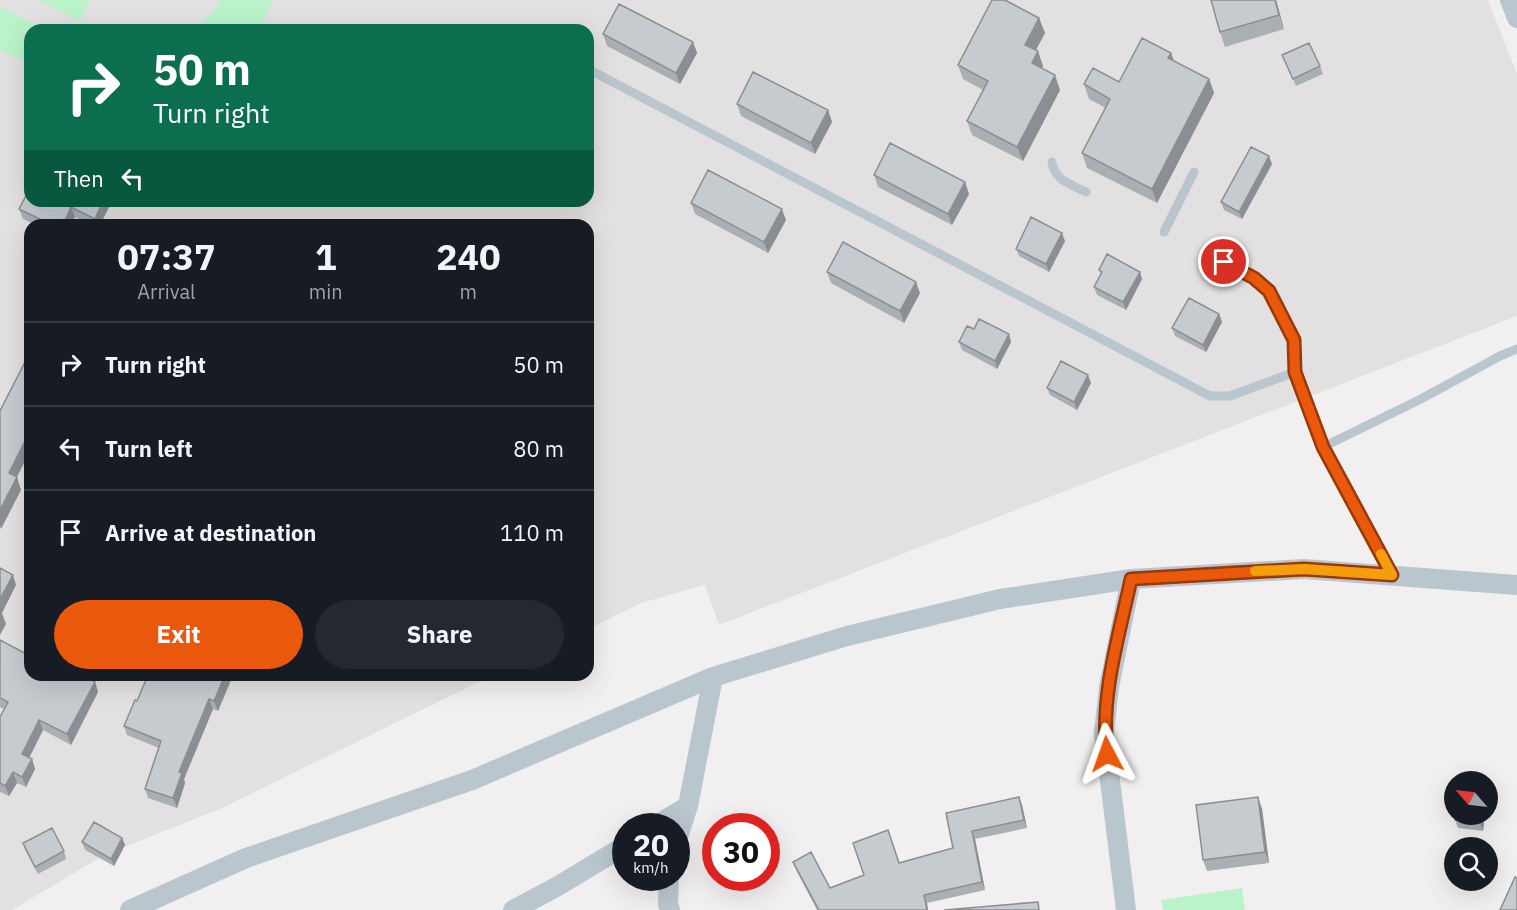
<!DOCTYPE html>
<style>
body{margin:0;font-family:"IBM Plex Sans",sans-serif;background:#242831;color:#f1f3f6;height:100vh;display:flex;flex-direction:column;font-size:22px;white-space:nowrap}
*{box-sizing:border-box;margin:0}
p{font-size:20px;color:#9ea1a6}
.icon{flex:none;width:33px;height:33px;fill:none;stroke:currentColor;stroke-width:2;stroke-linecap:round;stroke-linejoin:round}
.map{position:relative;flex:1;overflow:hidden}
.drawer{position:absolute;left:24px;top:219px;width:570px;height:462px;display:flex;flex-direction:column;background:#171b24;border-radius:18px;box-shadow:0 6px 24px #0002}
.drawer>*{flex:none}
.top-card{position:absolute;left:24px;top:24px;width:570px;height:183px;border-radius:18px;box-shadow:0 6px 24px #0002;background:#0b6e4f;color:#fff;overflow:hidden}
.needle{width:39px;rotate:298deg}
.controls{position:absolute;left:1444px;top:771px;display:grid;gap:12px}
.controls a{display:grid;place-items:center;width:54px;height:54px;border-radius:50%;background:#171b24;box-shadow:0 6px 24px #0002;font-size:30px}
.speed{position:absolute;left:612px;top:813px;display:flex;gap:12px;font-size:30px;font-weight:700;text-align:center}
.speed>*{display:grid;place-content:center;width:78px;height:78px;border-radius:50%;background:#171b24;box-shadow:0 6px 24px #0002;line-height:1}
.speed small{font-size:15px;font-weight:400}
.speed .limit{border:9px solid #d22;background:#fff;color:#111}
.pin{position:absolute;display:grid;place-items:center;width:51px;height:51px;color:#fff;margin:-26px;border:3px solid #fff;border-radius:50%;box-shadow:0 2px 6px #0007}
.me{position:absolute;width:66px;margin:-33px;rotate:356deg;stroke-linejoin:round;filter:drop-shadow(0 0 4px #0008)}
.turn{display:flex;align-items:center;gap:21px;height:126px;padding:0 30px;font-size:27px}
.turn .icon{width:78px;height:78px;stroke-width:2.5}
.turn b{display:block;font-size:42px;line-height:51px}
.then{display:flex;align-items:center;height:57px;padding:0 30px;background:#0003;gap:12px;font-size:22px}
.eta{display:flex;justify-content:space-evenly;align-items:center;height:102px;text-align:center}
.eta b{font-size:36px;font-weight:700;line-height:42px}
.action{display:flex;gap:12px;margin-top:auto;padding:12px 30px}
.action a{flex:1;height:69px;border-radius:36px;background:#ea580c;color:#fff;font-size:24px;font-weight:700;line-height:69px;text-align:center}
.action a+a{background:#242831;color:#f1f3f6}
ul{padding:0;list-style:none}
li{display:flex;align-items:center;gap:18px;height:84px;padding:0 30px;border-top:2px solid #363941}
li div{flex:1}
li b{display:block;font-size:22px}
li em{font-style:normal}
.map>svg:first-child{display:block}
</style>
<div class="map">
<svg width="1517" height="910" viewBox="0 0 1517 910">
<rect width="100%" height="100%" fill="#f2eff0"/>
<path fill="#e3e0e2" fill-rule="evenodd" d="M 0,0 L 1488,0 L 1517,74 L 1517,316 L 719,625 L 705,585 L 641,603 L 588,629 L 588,225 L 30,225 L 30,675 L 493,675 L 220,809 L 104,855 L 12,910 L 0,910 ZM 30,30 L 588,30 L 588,201 L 30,201 Z"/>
<path fill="#baf3c9" d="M 38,0 L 90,0 L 80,21 Z
M 221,0 L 274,0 L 258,30 L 194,30 L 216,9 Z
M 0,7 L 48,30 L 30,30 L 30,64 L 0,50 Z
M 1242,888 L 1245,910 L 1163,910 L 1161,900 Z"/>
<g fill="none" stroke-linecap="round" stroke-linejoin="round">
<path stroke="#bac6ce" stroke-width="9" d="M 588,69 L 1210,396 L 1230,396 L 1295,372
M 1052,162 C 1054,180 1072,185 1086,192
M 1164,232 L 1194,172
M 1212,256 L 1253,278 L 1269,291 L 1294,340 L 1295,372 L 1323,447 L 1392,575
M 1323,447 L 1419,400 L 1500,356 L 1517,349"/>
<path stroke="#bac6ce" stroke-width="20" d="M 1510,0 L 1517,18
M 655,826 L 688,806
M 676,843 L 688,806 L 713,677
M 669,878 L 668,904 L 670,910
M 130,910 L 246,858 L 472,780 L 713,677 L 847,636 L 1000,599 L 1131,579 L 1304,569 L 1517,585
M 513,910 L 558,886 L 626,845
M 1126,910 L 1104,732 L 1109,687 L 1131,579"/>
</g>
<path fill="#aaafb3" d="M 1276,0 L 1284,29 L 1225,47 L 1220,32 Z
M 1039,18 L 1045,33 L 1036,50 L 1043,66 L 1042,68 L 1060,90 L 1023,161 L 972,135 L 967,121 L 983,90 L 963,79 L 958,65 Z
M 603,34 L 693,42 L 697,53 L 680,84 L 607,46 Z
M 1171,53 L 1174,61 L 1209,79 L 1214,93 L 1157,203 L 1087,168 L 1082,153 L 1106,108 L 1089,99 L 1084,84 L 1119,82 Z
M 1282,55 L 1320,66 L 1323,74 L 1296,86 Z
M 737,104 L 828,110 L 832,122 L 815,154 L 741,116 Z
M 1272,164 L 1242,219 L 1224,210 L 1221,202 Z
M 874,175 L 965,182 L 969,194 L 952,225 L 878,187 Z
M 30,201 L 112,201 L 100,225 L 91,225 L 75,217 L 71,225 L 36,225 L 23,219 L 19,209 Z
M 691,203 L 786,220 L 768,253 L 695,214 Z
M 1065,241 L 1049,272 L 1019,256 L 1016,249 Z
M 1099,270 L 1140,272 L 1142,279 L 1126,310 L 1097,295 L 1094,287 L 1101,275 Z
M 827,272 L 920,293 L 904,323 L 831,283 Z
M 1219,314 L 1222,322 L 1206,352 L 1175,336 L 1172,328 Z
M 974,329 L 1009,334 L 1011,342 L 997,369 L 962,350 L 959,342 Z
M 1091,383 L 1077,410 L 1050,395 L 1047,388 Z
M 0,640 L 30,675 L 76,677 L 95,682 L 98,692 L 71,745 L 43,730 L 29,758 L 32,759 L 35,769 L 26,787 L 17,783 L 9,796 L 0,792 L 0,717 L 4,709 L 0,707 Z
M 148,675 L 233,675 L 218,711 L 213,709 L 184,779 L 185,783 L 177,808 L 148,798 L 145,789 L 159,748 L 127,735 L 124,726 L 137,701 Z
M 1258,797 L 1262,809 L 1269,863 L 1207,871 L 1203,860 Z
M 1022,805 L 1027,828 L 975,839 L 985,890 L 927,903 L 928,910 L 817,910 L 796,870 L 793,862 L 830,888 L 900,863 L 953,848 L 946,813 Z
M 1456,814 L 1485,814 L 1483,831 L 1458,828 L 1455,820 Z
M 122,838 L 125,845 L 114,866 L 85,850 L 82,842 Z
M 23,843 L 64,851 L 66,859 L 38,874 L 25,850 Z"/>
<path fill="#8b8e92" d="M 1275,0 L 1276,0 L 1284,29 L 1279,15 Z
M 1039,18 L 1045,33 L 1031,59 L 1025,45 Z
M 693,42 L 697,53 L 680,84 L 676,73 Z
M 1038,51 L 1043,66 L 1037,78 L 1032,63 Z
M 1171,53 L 1176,67 L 1168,58 Z
M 1055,75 L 1060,90 L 1023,161 L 1017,147 Z
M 1209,79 L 1214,93 L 1157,203 L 1152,189 Z
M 828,110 L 832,122 L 815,154 L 811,143 Z
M 1269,156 L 1272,164 L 1242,219 L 1239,212 Z
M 965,182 L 969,194 L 952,225 L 948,214 Z
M 103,201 L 112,201 L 100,225 L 97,225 L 95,219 Z
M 71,207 L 75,217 L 71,225 L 63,225 Z
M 782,209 L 786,220 L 768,253 L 764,242 Z
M 1062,233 L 1065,241 L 1049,272 L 1046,264 Z
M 1140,272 L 1142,279 L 1126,310 L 1123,302 Z
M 916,282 L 920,293 L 904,323 L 900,311 Z
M 1219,314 L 1222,322 L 1206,352 L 1203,345 Z
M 1009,334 L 1011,342 L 997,369 L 995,361 Z
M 1088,375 L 1091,383 L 1077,410 L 1074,402 Z
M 30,431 L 30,452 L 13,484 L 17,477 L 21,490 L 1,529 L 0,526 L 0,510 L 9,473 Z
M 13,575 L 16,585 L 2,613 L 6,624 L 0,635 L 0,599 Z
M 225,675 L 233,675 L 218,711 L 214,701 Z
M 95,682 L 98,692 L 71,745 L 67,734 Z
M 209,699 L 213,709 L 184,779 L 185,783 L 177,808 L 173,798 L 179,772 Z
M 39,720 L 43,730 L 26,764 L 22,754 Z
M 32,759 L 35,769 L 26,787 L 22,777 Z
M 13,772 L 17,783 L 9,796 L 5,786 Z
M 1019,797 L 1022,805 L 1027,828 L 1024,820 Z
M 1258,797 L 1262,809 L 1269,863 L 1265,852 Z
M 1481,814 L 1485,814 L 1483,831 L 1480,823 Z
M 972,831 L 975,839 L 985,890 L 982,882 Z
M 122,838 L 125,845 L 114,866 L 111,859 Z
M 924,895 L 927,903 L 928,910 L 927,910 Z"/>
<path fill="#c6cbd0" stroke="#8b8e92" stroke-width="1.5" d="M 992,0 L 1005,0 L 1039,18 L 1025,45 L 1038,51 L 1032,63 L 1055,75 L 1017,147 L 967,121 L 988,81 L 958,65 Z
M 1211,0 L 1275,0 L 1279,15 L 1220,32 Z
M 619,4 L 693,42 L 676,73 L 603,34 Z
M 1142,38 L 1171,53 L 1168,58 L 1209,79 L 1152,189 L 1082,153 L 1110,99 L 1084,84 L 1093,68 L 1119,82 Z
M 1309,43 L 1320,66 L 1293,79 L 1282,55 Z
M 753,72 L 828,110 L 811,143 L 737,104 Z
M 890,143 L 965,182 L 948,214 L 874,175 Z
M 1251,147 L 1269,156 L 1239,212 L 1221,202 Z
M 708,170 L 782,209 L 764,242 L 691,203 Z
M 30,188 L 30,201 L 103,201 L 95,219 L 71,207 L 63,225 L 59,225 L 55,223 L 54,225 L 52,225 L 19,209 Z
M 1031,217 L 1062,233 L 1046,264 L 1016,249 Z
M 843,242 L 916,282 L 900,311 L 827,272 Z
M 1107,254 L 1140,272 L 1123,302 L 1094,287 L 1102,272 L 1099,270 Z
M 1189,298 L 1219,314 L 1203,345 L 1172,328 Z
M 979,319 L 1009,334 L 995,361 L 959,342 L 967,326 L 974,329 Z
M 27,358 L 30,360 L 30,431 L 9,473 L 17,477 L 0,510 L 0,411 Z
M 1061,361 L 1088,375 L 1074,402 L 1047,388 Z
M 0,568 L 13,575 L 0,599 Z
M 0,640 L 30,656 L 30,675 L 72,675 L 76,677 L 77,675 L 82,675 L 95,682 L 67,734 L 39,720 L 22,754 L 32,759 L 22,777 L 13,772 L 5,786 L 0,783 L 0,717 L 8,702 L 0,698 Z
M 148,675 L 225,675 L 214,701 L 209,699 L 179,772 L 182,773 L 173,798 L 145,789 L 161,741 L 124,726 L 135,700 L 137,701 Z
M 1019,797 L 1024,820 L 972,831 L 982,882 L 924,895 L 927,910 L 819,910 L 793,862 L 811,852 L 830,888 L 864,875 L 853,843 L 888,830 L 899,863 L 953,848 L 946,813 Z
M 1258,797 L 1265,852 L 1203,860 L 1196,805 Z
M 1456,814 L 1481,814 L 1480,823 L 1455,820 Z
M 94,822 L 122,838 L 111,859 L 82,842 Z
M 52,828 L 64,851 L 35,867 L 23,843 Z
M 1515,877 L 1517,878 L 1517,910 L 1500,910 Z
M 1038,902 L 1039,910 L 944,910 Z"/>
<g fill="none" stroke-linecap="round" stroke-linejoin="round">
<defs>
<path id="route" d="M 1107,754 C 1100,696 1119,636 1131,579 L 1304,569 L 1392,575 L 1323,447 L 1295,372 L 1294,340 L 1269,291 L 1254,278 L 1224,262"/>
</defs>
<use href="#route" stroke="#983908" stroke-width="15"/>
<use href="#route" stroke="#ea580c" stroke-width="10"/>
<path stroke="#f59e0b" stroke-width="10" d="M 1255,571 L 1304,569 L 1392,575 L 1381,554"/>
</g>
</svg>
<div class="controls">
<a><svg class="needle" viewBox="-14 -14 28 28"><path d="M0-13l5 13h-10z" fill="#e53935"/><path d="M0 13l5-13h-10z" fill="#9ea1a6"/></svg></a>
<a><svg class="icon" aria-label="search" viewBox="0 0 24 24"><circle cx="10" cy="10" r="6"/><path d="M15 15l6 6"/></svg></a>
</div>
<div class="speed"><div>20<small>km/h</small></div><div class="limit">30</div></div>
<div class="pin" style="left:1224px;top:262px;background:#d93025"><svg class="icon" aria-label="arrive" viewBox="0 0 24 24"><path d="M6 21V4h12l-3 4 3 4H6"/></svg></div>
<svg class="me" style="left:1107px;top:754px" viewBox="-20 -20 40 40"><path d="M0-17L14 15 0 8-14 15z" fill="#ea580c" stroke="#fff" stroke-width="4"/></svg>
<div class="top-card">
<div class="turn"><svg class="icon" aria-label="right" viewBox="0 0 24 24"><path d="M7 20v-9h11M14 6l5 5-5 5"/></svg><div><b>50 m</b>Turn right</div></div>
<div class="then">Then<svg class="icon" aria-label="left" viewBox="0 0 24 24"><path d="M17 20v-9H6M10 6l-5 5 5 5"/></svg></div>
</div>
<section class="drawer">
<div class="eta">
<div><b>07:37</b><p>Arrival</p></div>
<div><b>1</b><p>min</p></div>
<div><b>240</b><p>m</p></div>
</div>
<ul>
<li><svg class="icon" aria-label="right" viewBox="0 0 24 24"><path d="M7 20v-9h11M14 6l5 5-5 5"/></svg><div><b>Turn right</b></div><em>50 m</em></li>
<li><svg class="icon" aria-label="left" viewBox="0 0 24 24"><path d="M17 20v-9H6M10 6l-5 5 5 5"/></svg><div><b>Turn left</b></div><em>80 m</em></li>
<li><svg class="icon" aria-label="arrive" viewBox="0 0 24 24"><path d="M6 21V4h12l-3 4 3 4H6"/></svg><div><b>Arrive at destination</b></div><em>110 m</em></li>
</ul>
<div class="action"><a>Exit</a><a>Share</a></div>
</section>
</div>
